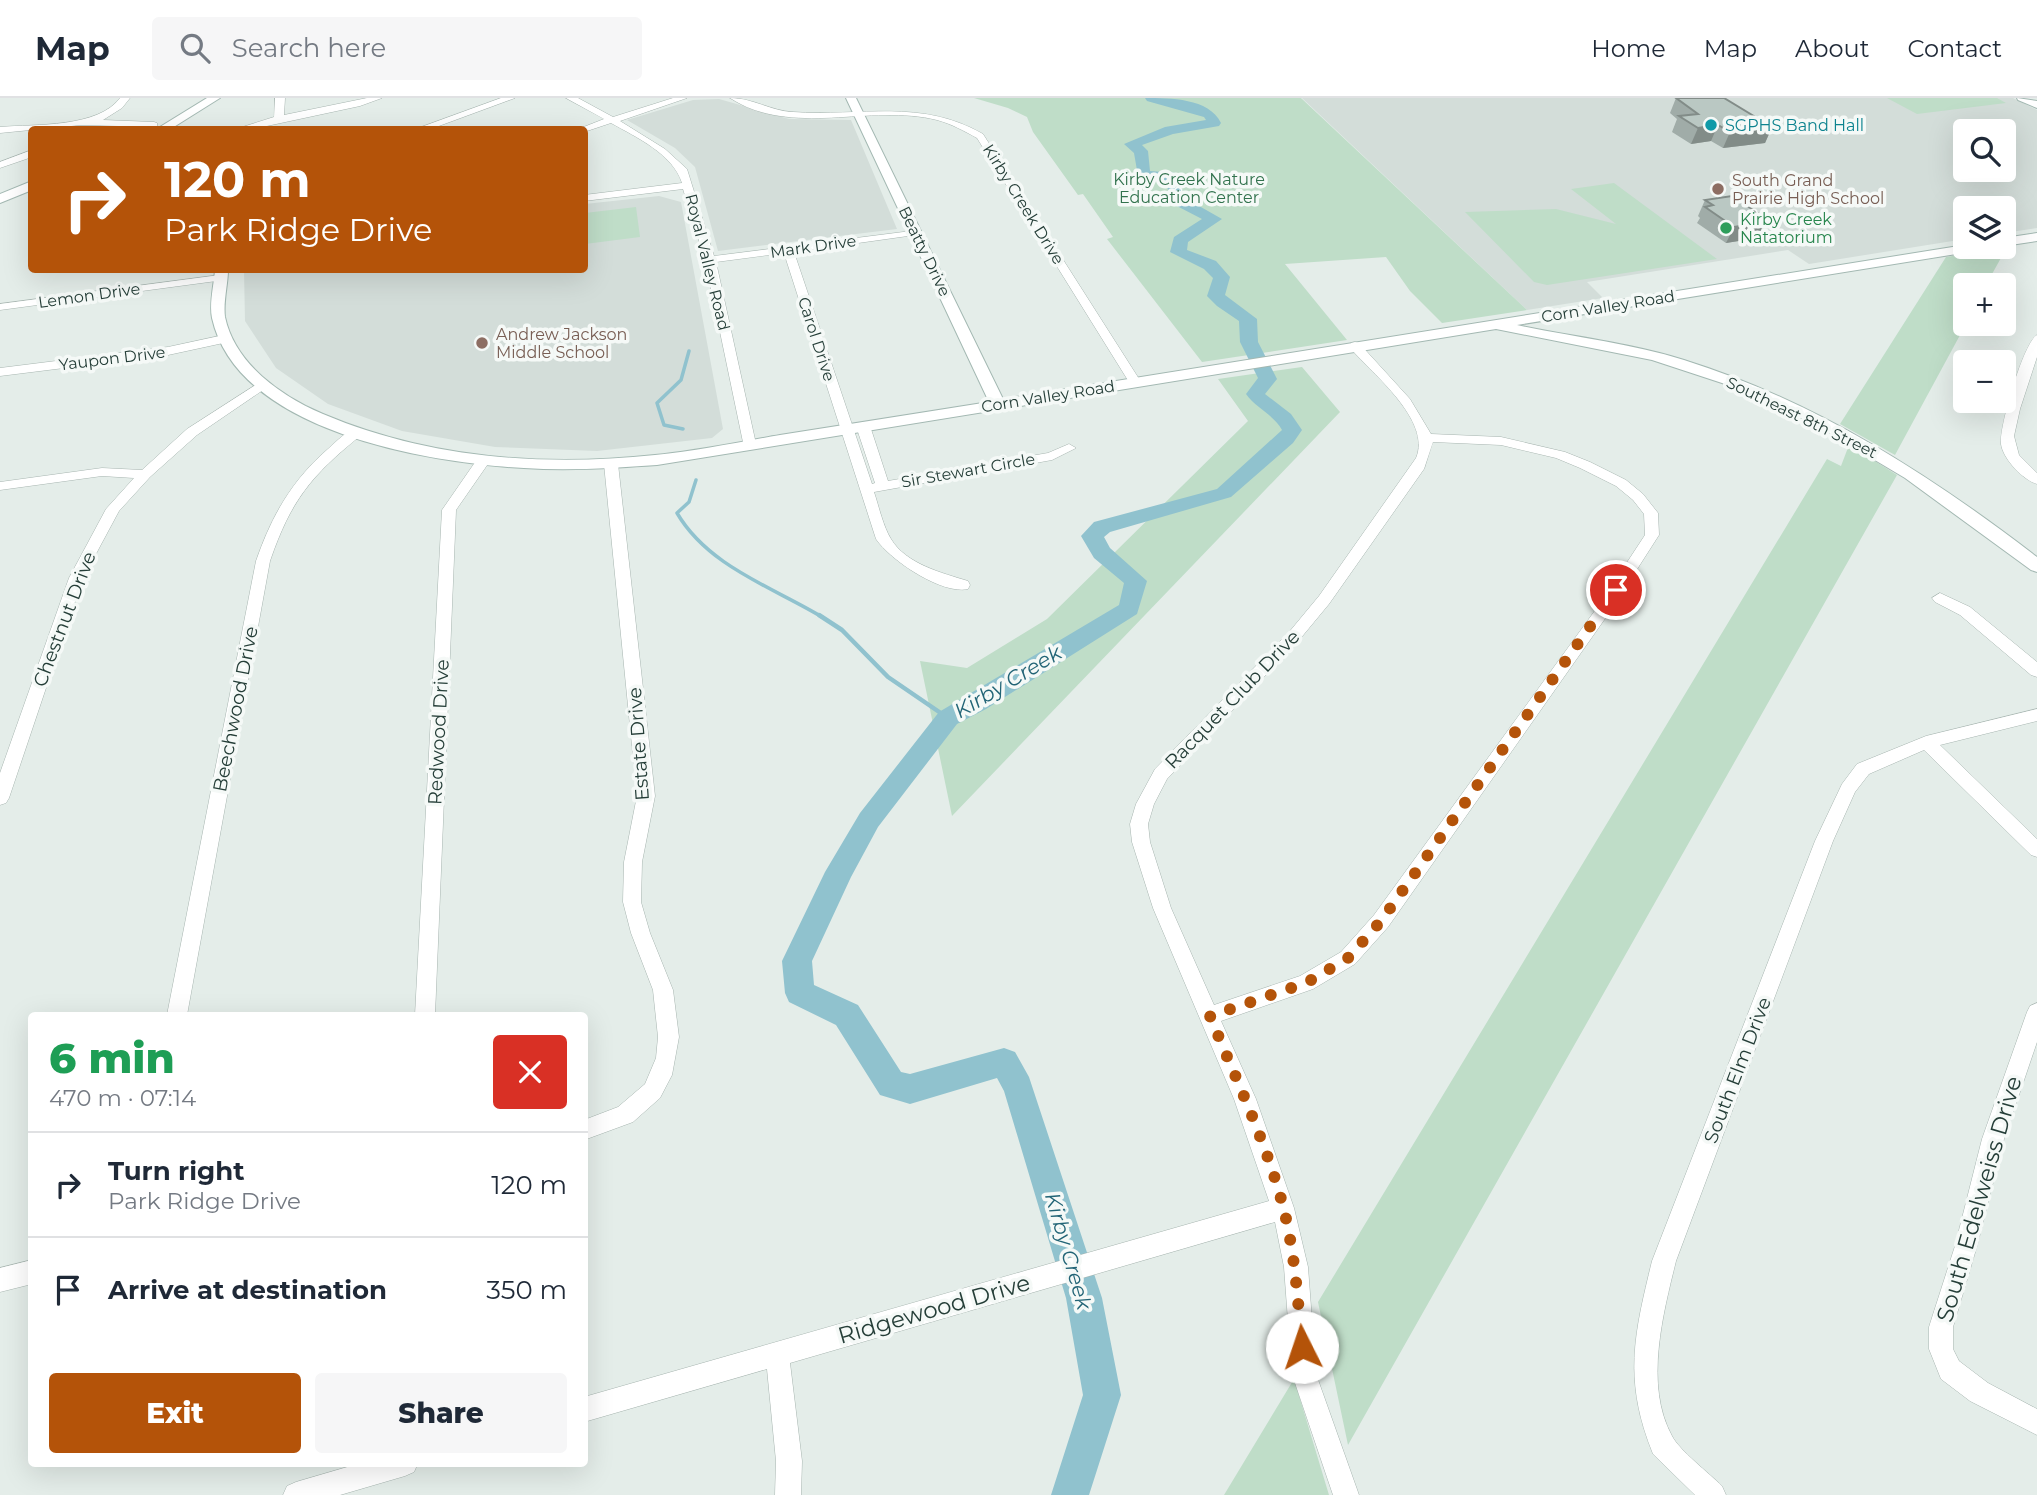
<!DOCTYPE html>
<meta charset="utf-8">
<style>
body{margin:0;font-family:Montserrat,sans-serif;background:#f6f6f7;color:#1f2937;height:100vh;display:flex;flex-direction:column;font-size:26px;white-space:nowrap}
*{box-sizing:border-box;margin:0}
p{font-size:23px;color:#747a83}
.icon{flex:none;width:38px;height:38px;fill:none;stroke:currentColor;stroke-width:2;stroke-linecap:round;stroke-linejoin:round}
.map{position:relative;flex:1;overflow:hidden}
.drawer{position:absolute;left:28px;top:914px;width:560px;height:455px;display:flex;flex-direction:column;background:#fff;border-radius:7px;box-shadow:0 7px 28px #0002}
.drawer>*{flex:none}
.guide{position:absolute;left:28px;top:28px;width:560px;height:147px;border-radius:7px;box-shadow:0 7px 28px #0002;background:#b45309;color:#fff;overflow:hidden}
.tools{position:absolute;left:1953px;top:21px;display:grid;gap:14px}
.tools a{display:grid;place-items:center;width:63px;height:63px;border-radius:7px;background:#fff;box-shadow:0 7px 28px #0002;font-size:35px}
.pin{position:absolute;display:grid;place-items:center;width:60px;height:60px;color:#fff;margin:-30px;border:4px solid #fff;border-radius:50%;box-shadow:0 2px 7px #0007}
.me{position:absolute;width:77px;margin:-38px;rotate:356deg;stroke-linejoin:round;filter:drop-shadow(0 0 5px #0008)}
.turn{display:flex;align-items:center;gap:24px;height:147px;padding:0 21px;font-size:32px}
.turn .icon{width:91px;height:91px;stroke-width:2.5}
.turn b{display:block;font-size:49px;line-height:60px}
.round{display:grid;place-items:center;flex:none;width:74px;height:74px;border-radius:7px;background:#f6f6f7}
.summary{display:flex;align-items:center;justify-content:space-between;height:119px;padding:0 21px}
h1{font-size:42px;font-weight:800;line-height:52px;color:#1e9e55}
.button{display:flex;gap:14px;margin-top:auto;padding:14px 21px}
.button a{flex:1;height:80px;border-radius:7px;background:#b45309;color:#fff;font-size:28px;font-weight:800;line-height:80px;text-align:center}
.button a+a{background:#f6f6f7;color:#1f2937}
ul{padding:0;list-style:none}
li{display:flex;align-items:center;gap:21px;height:105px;padding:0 21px;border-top:2px solid #e0e1e3}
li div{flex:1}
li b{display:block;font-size:26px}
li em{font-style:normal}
header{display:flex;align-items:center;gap:42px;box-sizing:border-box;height:98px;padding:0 35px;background:#fff;border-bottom:2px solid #e0e1e3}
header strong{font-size:33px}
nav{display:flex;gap:38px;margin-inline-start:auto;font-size:24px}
.search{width:490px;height:63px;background:#f6f6f7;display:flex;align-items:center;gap:18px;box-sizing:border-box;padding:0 24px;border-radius:7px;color:#747a83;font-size:26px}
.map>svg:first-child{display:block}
</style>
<header>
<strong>Map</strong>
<div class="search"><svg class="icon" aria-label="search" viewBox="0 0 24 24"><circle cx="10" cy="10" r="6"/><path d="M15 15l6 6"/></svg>Search here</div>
<nav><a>Home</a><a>Map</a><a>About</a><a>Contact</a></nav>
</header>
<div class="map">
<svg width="2037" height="1397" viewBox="0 0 2037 1397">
<rect width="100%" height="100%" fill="#e4ede9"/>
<path fill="#d3ddd9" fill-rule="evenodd" d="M 1302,0 L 2013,0 L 2037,12 L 2037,130 L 2004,135 L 2004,110 L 1965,110 L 1965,141 L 1809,166 L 1788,152 L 1587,184 L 1603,200 L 1527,212 ZM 1965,33 L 2004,33 L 2004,72 L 1965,72 Z
M 719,1 L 789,21 L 851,22 L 897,131 L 718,153 L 695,69 L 675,50 L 627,22 L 693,2 Z
M 659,98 L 681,104 L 723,331 L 712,340 L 597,353 L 495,349 L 402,333 L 328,306 L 276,270 L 245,223 L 244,172 L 584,172 L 585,106 Z"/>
<path fill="#bfddc8" d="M 974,0 L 1301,0 L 1527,212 L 1442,225 L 1410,193 L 1386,159 L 1285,166 L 1347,242 L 1202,264 L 1107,141 L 1113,139 L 1083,96 L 1078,97 L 1033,34 L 1027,19 L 1008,10 Z
M 1887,0 L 1997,0 L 2006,5 L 1917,16 Z
M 1614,85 L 1717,161 L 1547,187 L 1534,184 L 1465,114 L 1556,111 L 1616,126 L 1571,91 Z
M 636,109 L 640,139 L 585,146 L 585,115 Z
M 2007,149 L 1986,187 L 1965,187 L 1966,226 L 1895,357 L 1840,326 L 1946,159 Z
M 1302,269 L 1340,314 L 952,718 L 920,563 L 967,570 L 1047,521 L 1248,323 L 1218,281 Z
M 1849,347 L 1897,377 L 1348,1347 L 1318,1204 L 1827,361 L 1841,368 Z
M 1294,1281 L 1329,1397 L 1224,1397 Z"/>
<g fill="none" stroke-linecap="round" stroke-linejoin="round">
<path stroke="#90c2ce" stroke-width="3.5" d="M 683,331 L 664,327 L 657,305 L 681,282 L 689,253
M 696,382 L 689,404 L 677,415 C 708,468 772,489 822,519"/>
<path stroke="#90c2ce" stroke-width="4.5" d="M 819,517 L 842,532 L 888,579 L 948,620"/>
<path fill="#90c2ce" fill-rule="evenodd" d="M 1145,0 C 1170,0 1209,0 1221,25 L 1219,28 L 1173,36 L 1142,47 L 1148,53 L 1150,73 L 1176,75 L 1185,100 L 1222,121 L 1188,144 L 1187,152 L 1216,163 L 1230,179 L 1225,197 L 1257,221 L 1258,244 L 1277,281 L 1265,296 L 1291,316 L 1302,332 L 1293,345 L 1231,399 L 1110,434 L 1104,439 L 1110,450 L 1147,483 L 1137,516 L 986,611 L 957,626 L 878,729 L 851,779 L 812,863 L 814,887 L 858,907 L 901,974 L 910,976 L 1004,950 L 1015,954 L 1029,979 L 1102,1200 L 1121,1297 L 1089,1397 L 1051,1397 L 1083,1297 L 1066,1200 L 1004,993 L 997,980 L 910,1006 L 880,997 L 836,927 L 789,904 L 785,895 L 782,863 L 825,774 L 860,715 L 939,614 L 1119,507 L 1124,485 L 1094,460 L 1081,438 L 1094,424 L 1217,391 L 1282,332 C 1274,317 1256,310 1246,296 L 1258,280 L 1240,244 L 1239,223 L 1217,208 L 1207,198 L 1213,180 L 1204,171 L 1170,154 L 1174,139 L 1202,121 L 1173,106 L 1165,83 L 1149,83 L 1138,78 L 1134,55 L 1124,46 L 1165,29 L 1206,22 L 1204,19 L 1147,3 Z"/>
<defs>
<path id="street" d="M 120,0 L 130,0 L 122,10 L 103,22 L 154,24 L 157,25 L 157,29 L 81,27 L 0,35 L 0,29 C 36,26 98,30 120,0 Z
M 275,0 L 285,0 L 284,17 L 367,0 L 382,0 L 360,8 L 248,32 L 233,32 L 274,19 Z
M 501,0 L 515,0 L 428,32 L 413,32 Z
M 566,0 L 578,0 L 613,19 L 673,0 L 687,0 L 620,23 L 665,51 L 687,71 L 714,158 L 919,132 L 920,134 L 915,137 L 794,154 L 872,386 L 875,385 L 856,328 L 863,324 L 870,328 L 888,383 L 1048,355 L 1069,346 L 1076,350 L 1052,362 L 874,394 C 879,409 883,428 891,441 C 906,466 942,475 968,483 L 970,487 L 968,491 C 942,497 890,462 876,441 L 784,155 L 716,164 L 756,346 L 749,350 L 744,349 L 705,162 L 683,91 L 584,103 L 584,97 L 682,85 C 673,56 636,39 611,25 L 584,34 L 576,32 L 604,21 Z
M 730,0 C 753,0 771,13 793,14 C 861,19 920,0 983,36 L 1141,284 L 1139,287 L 1135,288 L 1129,284 L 977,40 C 964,33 952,26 937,22 C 870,5 792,40 730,0 Z
M 32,52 L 32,59 L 0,70 L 0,64 Z
M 220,177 L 226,180 L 224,182 L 0,212 L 0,206 Z
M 224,237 L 228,238 L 228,244 L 168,257 L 0,278 L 0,270 L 168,249 Z
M 2037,237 L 2037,259 L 2020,311 L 2014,338 L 2019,357 L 2037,375 L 2037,386 C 2023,382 2003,361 2001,346 C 1999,329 2024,243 2037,237 Z
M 1355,244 L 1359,245 L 1410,301 L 1431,336 L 1501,339 L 1565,354 L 1590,364 L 1626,382 L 1643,396 L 1658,415 L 1659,437 L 1609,515 L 1388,829 L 1355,866 L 1313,891 L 1221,923 L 1256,1001 L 1294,1110 L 1308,1169 L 1316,1276 L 1359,1397 L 1333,1397 L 1292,1276 L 1284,1169 L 1275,1124 L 790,1265 L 802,1363 L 801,1397 L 775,1397 L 776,1363 L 767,1271 L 584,1324 L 584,1299 L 1269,1103 L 1234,1001 L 1153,810 L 1132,744 L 1130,726 L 1136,706 L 1155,671 L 1290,533 L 1319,498 L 1416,360 C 1432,323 1373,276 1351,251 L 1351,245 ZM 1433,344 L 1501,347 L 1556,360 L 1580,370 L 1616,388 L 1633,402 L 1644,416 L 1645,437 L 1599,507 L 1374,817 L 1341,854 L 1300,878 L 1214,907 L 1171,810 L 1150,744 L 1148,726 L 1154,706 L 1167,681 L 1300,541 L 1329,506 L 1424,371 Z
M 262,283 L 268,287 L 266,290 L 197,337 L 150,379 L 119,413 L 83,480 L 9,700 L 6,705 L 0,707 L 0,675 L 69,480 L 106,411 L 134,380 L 102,378 L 0,392 L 0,384 L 102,370 L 142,372 L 187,331 Z
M 355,331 L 360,332 L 360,338 C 311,378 291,402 270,463 L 187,917 L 167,917 L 256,463 C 272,417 292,382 329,350 C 337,343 345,334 355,331 Z
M 483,359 L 490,363 L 456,412 L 435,917 L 415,917 L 442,412 L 478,360 Z
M 611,362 L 618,366 L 655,698 L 642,764 L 641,804 L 650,835 L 673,892 L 679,939 L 672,977 L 660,1000 L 633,1024 L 584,1042 L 584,1022 L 618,1009 L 645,986 L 656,960 L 658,939 L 653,892 L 631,835 L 623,804 L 624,764 L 637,698 L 604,366 Z
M 1940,495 L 1970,509 L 2037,564 L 2037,579 L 2031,577 L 1960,517 L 1935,504 L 1932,500 Z
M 2037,611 L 2037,623 L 1940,647 L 2037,741 L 2037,759 L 2031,757 L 1924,652 L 1869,676 L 1855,694 L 1833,743 L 1676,1163 C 1663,1216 1644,1287 1672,1338 C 1679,1352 1710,1376 1722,1388 L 1726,1397 L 1695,1397 L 1653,1356 C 1623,1282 1634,1237 1652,1163 L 1815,743 L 1842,686 L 1857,666 L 1926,638 Z
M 2037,905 L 2037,944 L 2004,1041 L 1977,1148 L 1953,1229 L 1953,1251 L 1959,1263 L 1988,1285 L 2037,1311 L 2037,1337 L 1970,1303 L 1941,1281 L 1929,1251 L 1929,1229 L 1955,1148 L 1982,1041 L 2027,914 L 2030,908 Z
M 32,1162 L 32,1186 L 0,1194 L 0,1170 Z
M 361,1365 L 418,1365 L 414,1374 L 405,1378 L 340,1397 L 283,1397 L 287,1388 L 296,1384 Z"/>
<path id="secondary" d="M 207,0 L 220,0 L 169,32 L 155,32 Z
M 846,0 L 856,0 L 1003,301 L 1965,147 L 1981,149 L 1975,153 L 1517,227 C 1573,239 1630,245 1684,262 C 1815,303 1929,376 2037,459 L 2037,474 L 2031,472 L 1905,380 L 1816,327 L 1769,304 L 1722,285 L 1652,262 L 1496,231 L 657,367 C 613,370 568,373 524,370 C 427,365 237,333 212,220 C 209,206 214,186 215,172 L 228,172 C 228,186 223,204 225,219 C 235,266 281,298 323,316 C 427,360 543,369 655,357 C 697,353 739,344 780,337 C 850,326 920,315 989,304 Z
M 2017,0 L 2037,3 L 2037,10 L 2018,2 Z
M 32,83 L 32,92 L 0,105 L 0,96 Z
M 2037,135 L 2037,143 L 2004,148 L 2004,140 Z"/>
</defs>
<use href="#street" stroke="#a7b5b0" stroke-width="1"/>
<use href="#secondary" stroke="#a3b8b2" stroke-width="2"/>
<use href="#street" fill="#fff" fill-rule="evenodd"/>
<use href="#secondary" fill="#fff" fill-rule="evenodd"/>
</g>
<path fill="#a0aca8" d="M 1676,0 L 1772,29 L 1765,45 L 1723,50 L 1711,43 L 1691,46 L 1672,34 L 1677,21 L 1670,15 Z
M 1705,102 L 1762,122 L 1757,140 L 1726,145 L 1697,125 L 1700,120 L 1698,118 Z"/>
<path fill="#828c88" d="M 1718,27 L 1711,43 L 1691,46 L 1698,30 Z
M 1772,29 L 1765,45 L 1723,50 L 1730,34 Z
M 1764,119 L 1761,124 L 1765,124 L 1757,140 L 1726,145 L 1734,129 Z"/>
<path fill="#bac8c3" stroke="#828c88" stroke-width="2" d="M 1676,0 L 1724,0 L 1772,29 L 1730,34 L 1718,27 L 1698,30 L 1679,18 L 1698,16 Z
M 1732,98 L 1764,119 L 1759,120 L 1765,124 L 1734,129 L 1705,109 L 1713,107 L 1705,102 Z"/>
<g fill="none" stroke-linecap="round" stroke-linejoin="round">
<path stroke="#b45309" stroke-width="12" stroke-dasharray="0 21.6" d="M 1302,1249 C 1298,1203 1295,1157 1284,1112 C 1268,1048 1235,979 1210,918 L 1306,885 L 1348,860 L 1381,823 L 1616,492"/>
</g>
<circle fill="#0f9aa8" stroke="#f5f9f7" stroke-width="2.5" cx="1711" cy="27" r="7"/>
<g fill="#8d6e63" stroke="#f5f9f7" stroke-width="2.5">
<circle cx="1718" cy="91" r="7"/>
<circle cx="482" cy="245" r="7"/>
</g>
<circle fill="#2e9e5b" stroke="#f5f9f7" stroke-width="2.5" cx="1726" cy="130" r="7"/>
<g text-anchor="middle" stroke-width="7" stroke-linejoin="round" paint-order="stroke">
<g font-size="16" fill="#0d838f" stroke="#f5f9f7" text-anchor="start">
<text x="1725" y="33">SGPHS Band Hall</text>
</g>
<g font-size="16" fill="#31724d" stroke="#f5f9f7">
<text x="1189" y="87">Kirby Creek Nature<tspan x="1189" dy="18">Education Center</tspan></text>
</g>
<g font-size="16" fill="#785e54" stroke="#f5f9f7" text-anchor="start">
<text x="1732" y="88">South Grand<tspan x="1732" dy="18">Prairie High School</tspan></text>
<text x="496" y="242">Andrew Jackson<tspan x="496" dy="18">Middle School</tspan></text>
</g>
<g font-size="16" fill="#253e38" stroke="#f5f9f7">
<text transform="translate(1024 106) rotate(58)" y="6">Kirby Creek Drive</text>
<text transform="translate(813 148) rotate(-8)" y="6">Mark Drive</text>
<text transform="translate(925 153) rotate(64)" y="6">Beatty Drive</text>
<text transform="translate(708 164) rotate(76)" y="6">Royal Valley Road</text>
<text transform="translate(89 197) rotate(-8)" y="6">Lemon Drive</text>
<text transform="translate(1608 208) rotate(-9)" y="6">Corn Valley Road</text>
<text transform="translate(817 241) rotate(72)" y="6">Carol Drive</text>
<text transform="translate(112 260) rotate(-7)" y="6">Yaupon Drive</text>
<text transform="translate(1048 298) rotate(-9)" y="6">Corn Valley Road</text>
<text transform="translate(1802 319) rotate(26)" y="6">Southeast 8th Street</text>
<text transform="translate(968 372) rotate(-10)" y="6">Sir Stewart Circle</text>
</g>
<g font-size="16" fill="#27864d" stroke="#f5f9f7" text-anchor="start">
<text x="1740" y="127">Kirby Creek<tspan x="1740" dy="18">Natatorium</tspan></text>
</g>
<g font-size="19" fill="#253e38" stroke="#f5f9f7">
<text transform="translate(64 521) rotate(-69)" y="7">Chestnut Drive</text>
<text transform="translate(1232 601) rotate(-46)" y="7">Racquet Club Drive</text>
<text transform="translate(235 611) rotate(-79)" y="7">Beechwood Drive</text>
<text transform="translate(438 634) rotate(-87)" y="7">Redwood Drive</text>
<text transform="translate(638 646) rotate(-94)" y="7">Estate Drive</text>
<text transform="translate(1737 972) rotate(-69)" y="7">South Elm Drive</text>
</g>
<g font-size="21" font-style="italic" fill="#226476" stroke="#f5f9f7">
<text transform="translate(1008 584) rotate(-31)" y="7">Kirby Creek</text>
<text transform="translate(1068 1153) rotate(74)" y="7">Kirby Creek</text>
</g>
<g font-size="23" fill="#253e38" stroke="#f5f9f7">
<text transform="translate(1979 1101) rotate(-74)" y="8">South Edelweiss Drive</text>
<text transform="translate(934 1211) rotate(-16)" y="8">Ridgewood Drive</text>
</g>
</g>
</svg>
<div class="tools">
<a><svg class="icon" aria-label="search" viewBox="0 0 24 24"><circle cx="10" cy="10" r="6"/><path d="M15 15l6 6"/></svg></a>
<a><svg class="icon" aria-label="layers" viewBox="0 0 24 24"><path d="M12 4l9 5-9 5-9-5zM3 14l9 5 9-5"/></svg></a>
<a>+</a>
<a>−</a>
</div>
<div class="pin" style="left:1616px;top:492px;background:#d93025"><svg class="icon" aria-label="arrive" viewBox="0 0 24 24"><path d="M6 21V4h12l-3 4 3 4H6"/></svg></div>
<svg class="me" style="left:1302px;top:1249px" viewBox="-20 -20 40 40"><circle r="19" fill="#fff"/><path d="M0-13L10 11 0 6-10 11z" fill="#b45309"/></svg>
<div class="guide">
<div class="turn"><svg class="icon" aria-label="right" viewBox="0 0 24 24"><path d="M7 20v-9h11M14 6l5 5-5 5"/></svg><div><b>120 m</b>Park Ridge Drive</div></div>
</div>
<section class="drawer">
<div class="summary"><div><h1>6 min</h1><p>470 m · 07:14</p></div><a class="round" style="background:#d93025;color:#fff"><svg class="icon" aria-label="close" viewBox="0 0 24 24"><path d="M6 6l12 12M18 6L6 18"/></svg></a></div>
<ul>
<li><svg class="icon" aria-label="right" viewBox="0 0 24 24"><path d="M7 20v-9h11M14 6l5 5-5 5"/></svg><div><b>Turn right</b><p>Park Ridge Drive</p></div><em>120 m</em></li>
<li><svg class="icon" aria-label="arrive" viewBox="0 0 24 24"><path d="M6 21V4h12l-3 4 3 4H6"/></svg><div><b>Arrive at destination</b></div><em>350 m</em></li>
</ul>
<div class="button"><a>Exit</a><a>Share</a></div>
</section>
</div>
